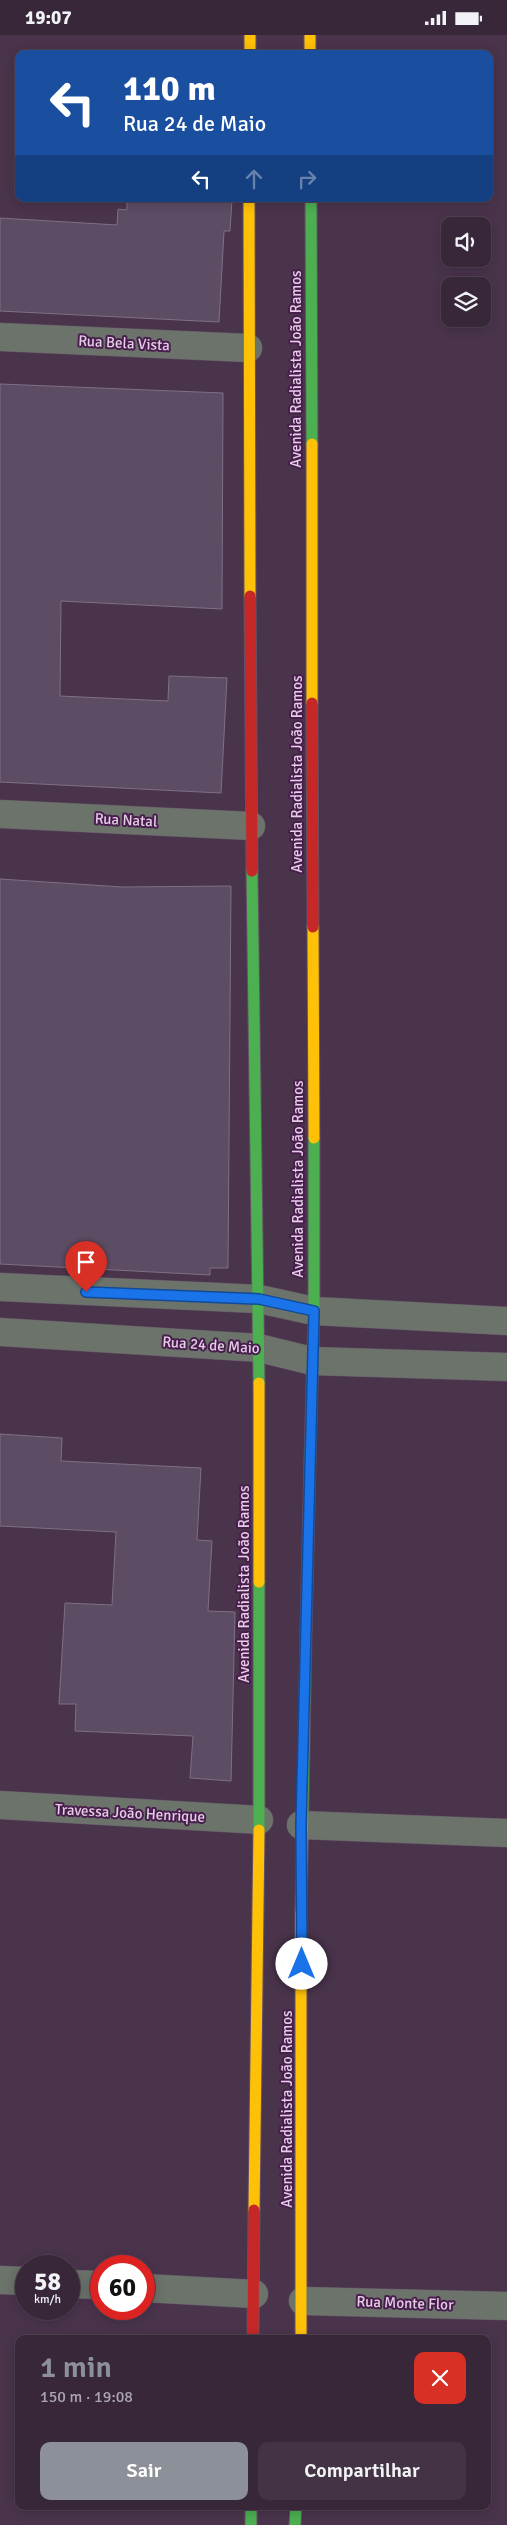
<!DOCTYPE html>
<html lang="pt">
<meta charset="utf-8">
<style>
body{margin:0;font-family:Signika,sans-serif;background:#433344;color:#f1f3f6;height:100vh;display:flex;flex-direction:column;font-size:19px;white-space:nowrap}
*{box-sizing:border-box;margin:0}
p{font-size:16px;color:#aba5ae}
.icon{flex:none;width:28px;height:28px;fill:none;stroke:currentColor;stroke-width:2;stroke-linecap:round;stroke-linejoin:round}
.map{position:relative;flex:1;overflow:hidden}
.sheet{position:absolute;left:15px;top:2300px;width:476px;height:175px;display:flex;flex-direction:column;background:#382739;border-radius:10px;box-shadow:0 2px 12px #0003,0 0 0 1px #524453}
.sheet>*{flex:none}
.top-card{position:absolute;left:15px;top:15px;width:478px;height:152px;border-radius:10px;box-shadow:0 2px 12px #0003,0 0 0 1px #524453;background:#1a4fa0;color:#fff;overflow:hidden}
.controls{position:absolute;left:441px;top:182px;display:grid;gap:10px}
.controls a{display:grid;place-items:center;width:50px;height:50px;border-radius:10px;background:#382739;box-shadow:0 2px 12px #0003,0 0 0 1px #524453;font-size:25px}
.speed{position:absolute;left:15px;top:2220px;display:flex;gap:10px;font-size:25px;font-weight:700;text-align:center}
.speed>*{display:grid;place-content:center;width:65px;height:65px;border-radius:50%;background:#382739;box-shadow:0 2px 12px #0003,0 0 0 1px #524453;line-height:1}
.speed small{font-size:12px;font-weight:400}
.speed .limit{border:8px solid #d22;background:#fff;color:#111}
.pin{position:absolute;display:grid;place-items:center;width:42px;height:42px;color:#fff;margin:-51px -21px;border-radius:50% 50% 50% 0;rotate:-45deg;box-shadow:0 0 5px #0007}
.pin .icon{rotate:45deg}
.me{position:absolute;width:55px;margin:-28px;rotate:0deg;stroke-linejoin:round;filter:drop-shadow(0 0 4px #0008)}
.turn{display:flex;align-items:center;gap:18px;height:105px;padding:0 25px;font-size:22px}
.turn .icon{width:65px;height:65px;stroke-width:2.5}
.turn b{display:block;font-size:35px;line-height:42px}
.lanes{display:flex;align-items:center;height:48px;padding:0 25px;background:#0003;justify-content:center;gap:25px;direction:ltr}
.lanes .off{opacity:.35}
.round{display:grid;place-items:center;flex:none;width:52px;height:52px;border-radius:10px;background:#433344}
.summary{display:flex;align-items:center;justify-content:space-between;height:85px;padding:0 25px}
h1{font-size:30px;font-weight:600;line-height:38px;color:#8c9099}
.cta{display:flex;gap:10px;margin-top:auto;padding:10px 25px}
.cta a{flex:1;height:58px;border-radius:10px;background:#8c9099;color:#fff;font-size:20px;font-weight:600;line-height:58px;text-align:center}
.cta a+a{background:#433344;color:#f1f3f6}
.status{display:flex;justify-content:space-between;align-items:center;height:35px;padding:0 25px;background:#382739;direction:ltr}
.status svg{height:14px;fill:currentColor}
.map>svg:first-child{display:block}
</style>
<div class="status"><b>19:07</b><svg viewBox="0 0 49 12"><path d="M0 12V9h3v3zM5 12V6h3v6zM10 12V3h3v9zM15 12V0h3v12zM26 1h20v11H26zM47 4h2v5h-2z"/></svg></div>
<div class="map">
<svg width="507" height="2490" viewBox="0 0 507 2490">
<rect width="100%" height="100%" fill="#4a344c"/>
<path fill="#5c4c64" stroke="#7f7086" d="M 127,164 L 232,164 L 230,196 L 224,196 L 219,287 L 0,276 L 0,183 L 117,190 L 118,174 L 127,175 Z
M 0,349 L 223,358 L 222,574 L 61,566 L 60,661 L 168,666 L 169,641 L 227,643 L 221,758 L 0,747 Z
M 0,844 L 122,852 L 231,851 L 228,1233 L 210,1233 L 210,1240 L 0,1229 Z
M 0,1399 L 62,1403 L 61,1426 L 201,1433 L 197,1505 L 212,1506 L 208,1576 L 235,1577 L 231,1746 L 190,1743 L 193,1701 L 75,1696 L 76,1669 L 59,1669 L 65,1568 L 112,1570 L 116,1497 L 0,1491 Z"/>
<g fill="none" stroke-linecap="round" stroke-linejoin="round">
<defs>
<path id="street" d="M 0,302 L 248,313
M 0,779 L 251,791
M 0,1252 L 259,1264 L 314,1276 L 507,1286
M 0,1297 L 259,1313 L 312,1326 L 507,1332
M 0,1770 L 259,1785
M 301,1790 L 507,1798
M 0,2245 L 26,2246
M 69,2249 L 101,2250
M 144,2253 L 254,2259
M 303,2266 L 507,2271"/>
<path id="fast" d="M 311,164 L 312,409
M 252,836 L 259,1348
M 310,1426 L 314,1276 L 314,1103
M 259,1795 L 259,1547
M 301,1878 L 306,1596
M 251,2471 L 251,2490
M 295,2490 L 296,2471"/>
<path id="slow" d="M 250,0 L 250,19
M 310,0 L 310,19
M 249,164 L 250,561
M 312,409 L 312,668
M 313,892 L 314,1103
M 259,1348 L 259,1547
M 301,1878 L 301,2304
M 254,2175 L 259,1795"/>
<path id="jam" d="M 250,561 L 252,836
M 312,668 L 313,892
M 306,1596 L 310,1426
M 253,2304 L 254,2175"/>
</defs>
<use href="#street" stroke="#645166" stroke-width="29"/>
<use href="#fast" stroke="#645166" stroke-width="13"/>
<use href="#slow" stroke="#645166" stroke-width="13"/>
<use href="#jam" stroke="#645166" stroke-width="13"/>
<use href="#street" stroke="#6b736b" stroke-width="28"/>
<use href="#fast" stroke="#4caf50" stroke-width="11"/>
<use href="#slow" stroke="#ffc107" stroke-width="11"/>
<use href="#jam" stroke="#c62828" stroke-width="11"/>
</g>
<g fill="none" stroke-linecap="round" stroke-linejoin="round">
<defs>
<path id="route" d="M 86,1257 L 259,1264 L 314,1276 L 301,1790 L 302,1929"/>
</defs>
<use href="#route" stroke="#114b97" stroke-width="12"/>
<use href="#route" stroke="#1a73e8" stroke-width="9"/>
</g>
<g text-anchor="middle" stroke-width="4" stroke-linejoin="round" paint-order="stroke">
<g font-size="15" fill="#e5cce7" stroke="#471e4c">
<text transform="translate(124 308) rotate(3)" y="5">Rua Bela Vista</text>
<text transform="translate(296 334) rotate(-90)" y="5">Avenida Radialista João Ramos</text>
<text transform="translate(297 739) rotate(-90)" y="5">Avenida Radialista João Ramos</text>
<text transform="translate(126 785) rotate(3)" y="5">Rua Natal</text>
<text transform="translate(298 1144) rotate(-90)" y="5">Avenida Radialista João Ramos</text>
<text transform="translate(211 1310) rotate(4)" y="5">Rua 24 de Maio</text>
<text transform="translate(244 1549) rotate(-90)" y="5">Avenida Radialista João Ramos</text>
<text transform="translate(130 1778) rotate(3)" y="5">Travessa João Henrique</text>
<text transform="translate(287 2074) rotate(-90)" y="5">Avenida Radialista João Ramos</text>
<text transform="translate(405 2268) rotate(2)" y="5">Rua Monte Flor</text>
</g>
</g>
</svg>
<div class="controls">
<a><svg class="icon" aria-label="sound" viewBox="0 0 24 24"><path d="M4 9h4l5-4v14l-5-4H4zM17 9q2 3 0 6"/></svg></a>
<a><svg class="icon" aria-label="layers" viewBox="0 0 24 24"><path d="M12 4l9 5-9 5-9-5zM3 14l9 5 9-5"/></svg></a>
</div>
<div class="speed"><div>58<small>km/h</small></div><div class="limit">60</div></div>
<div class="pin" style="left:86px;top:1257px;background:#d93025"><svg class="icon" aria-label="arrive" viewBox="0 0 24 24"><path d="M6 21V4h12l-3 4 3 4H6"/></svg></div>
<svg class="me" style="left:302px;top:1929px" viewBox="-20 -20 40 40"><circle r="19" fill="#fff"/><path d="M0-13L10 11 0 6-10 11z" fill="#1a73e8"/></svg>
<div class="top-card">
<div class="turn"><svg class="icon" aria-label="left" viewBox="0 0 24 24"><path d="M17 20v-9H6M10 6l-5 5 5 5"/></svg><div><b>110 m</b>Rua 24 de Maio</div></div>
<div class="lanes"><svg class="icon" aria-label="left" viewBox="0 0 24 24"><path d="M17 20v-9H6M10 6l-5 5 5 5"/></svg><svg class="icon off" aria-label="ahead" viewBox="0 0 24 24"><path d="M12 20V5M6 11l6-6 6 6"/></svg><svg class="icon off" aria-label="right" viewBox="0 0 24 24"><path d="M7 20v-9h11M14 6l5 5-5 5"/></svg></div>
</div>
<section class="sheet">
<div class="summary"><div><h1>1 min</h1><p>150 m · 19:08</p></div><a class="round" style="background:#d93025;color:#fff"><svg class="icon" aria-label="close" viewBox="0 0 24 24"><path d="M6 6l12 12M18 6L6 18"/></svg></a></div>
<div class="cta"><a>Sair</a><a>Compartilhar</a></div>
</section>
</div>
